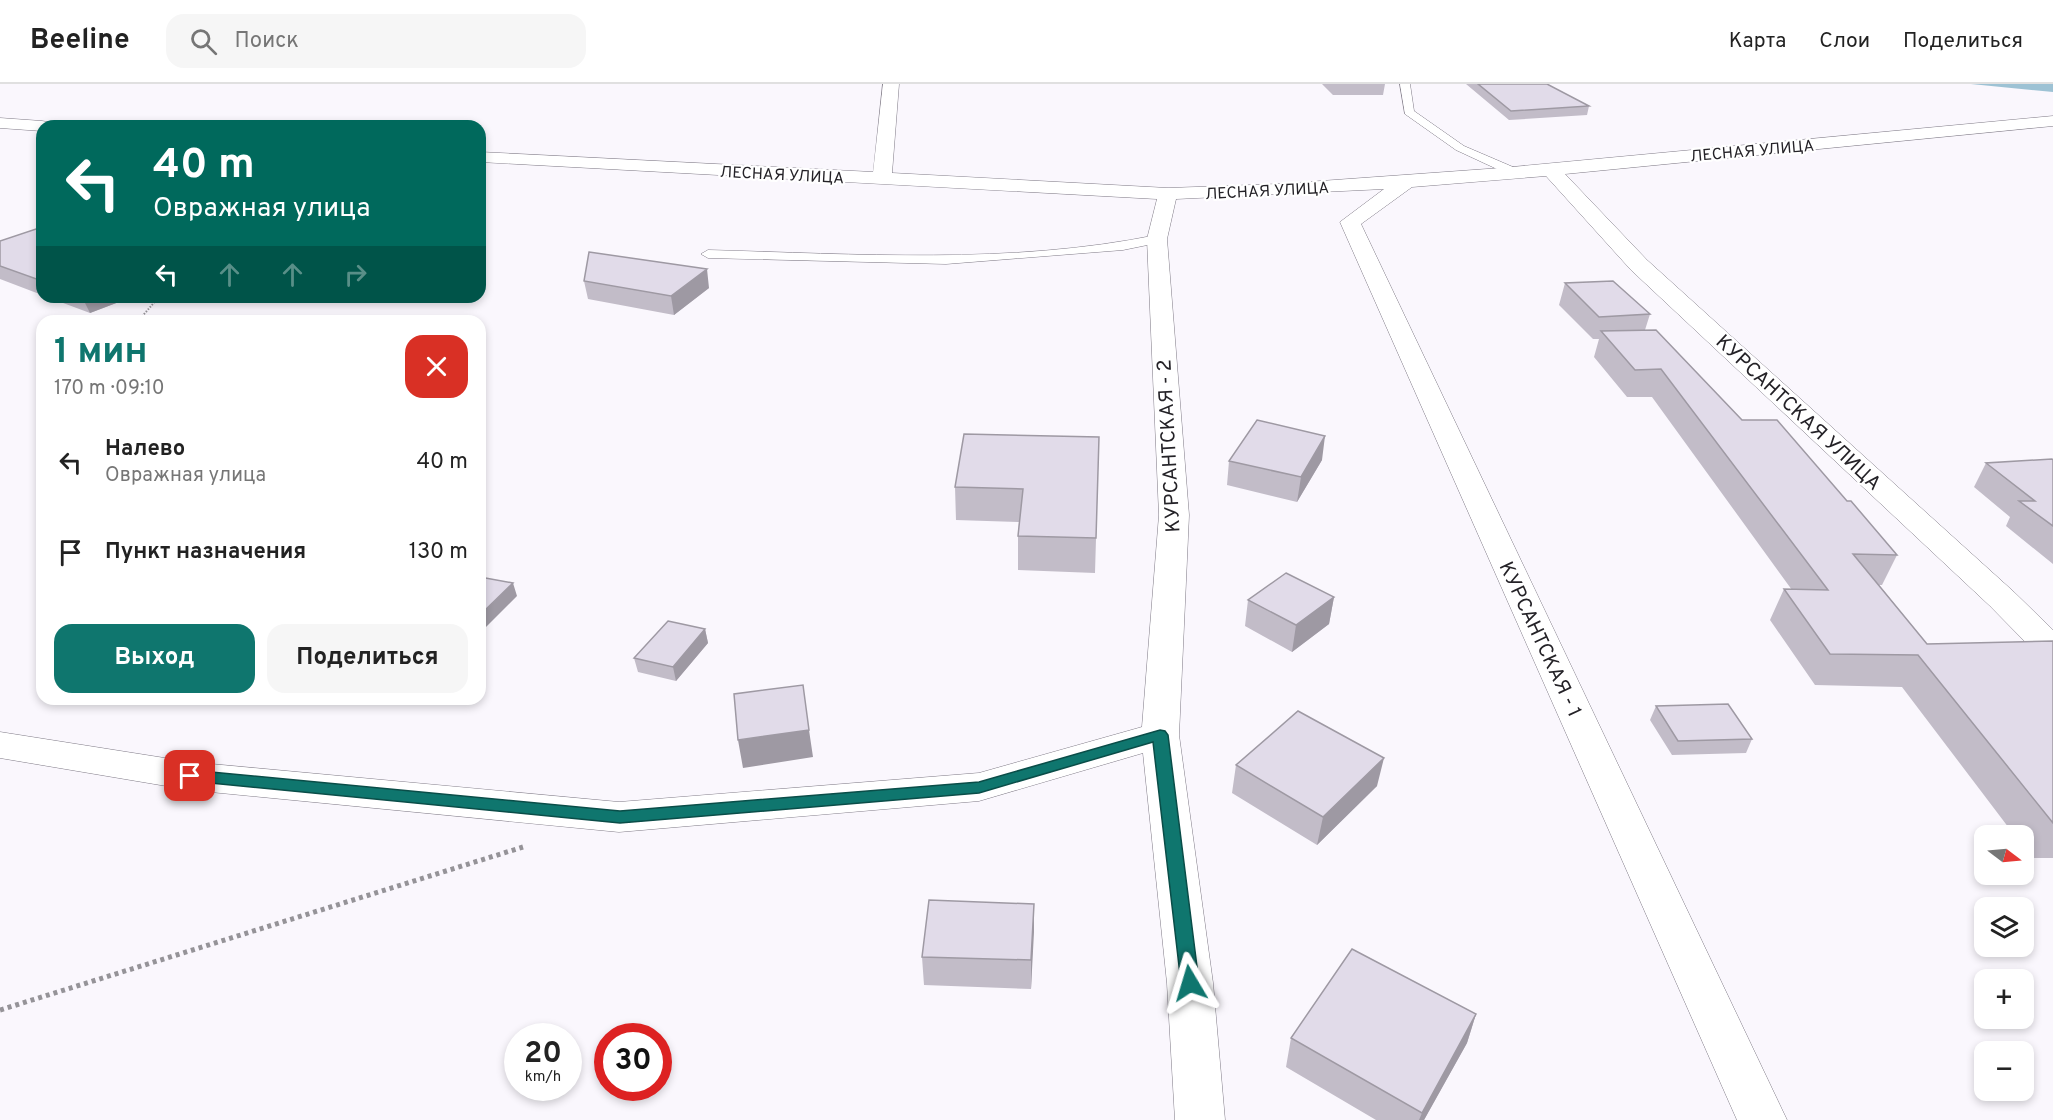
<!DOCTYPE html>
<html lang="ru">
<meta charset="utf-8">
<style>
body{margin:0;font-family:Overpass,sans-serif;background:#f6f6f6;color:#222;height:100vh;display:flex;flex-direction:column;font-size:22px;white-space:nowrap}
*{box-sizing:border-box;margin:0}
p{font-size:20px;color:#767676}
.icon{flex:none;width:33px;height:33px;fill:none;stroke:currentColor;stroke-width:2;stroke-linecap:round;stroke-linejoin:round}
.map{position:relative;flex:1;overflow:hidden}
.details{position:absolute;left:36px;top:231px;width:450px;height:390px;display:flex;flex-direction:column;background:#fff;border-radius:18px;box-shadow:0 3px 9px #0003}
.details>*{flex:none}
.guide{position:absolute;left:36px;top:36px;width:450px;height:183px;border-radius:18px;box-shadow:0 3px 9px #0003;background:#00695c;color:#fff;overflow:hidden}
.needle{width:39px;rotate:106deg}
.controls{position:absolute;left:1974px;top:741px;display:grid;gap:12px}
.controls a{display:grid;place-items:center;width:60px;height:60px;border-radius:12px;background:#fff;box-shadow:0 3px 9px #0003;font-size:30px}
.speed{position:absolute;left:504px;top:939px;display:flex;gap:12px;font-size:30px;font-weight:700;text-align:center}
.speed>*{display:grid;place-content:center;width:78px;height:78px;border-radius:50%;background:#fff;box-shadow:0 3px 9px #0003;line-height:1}
.speed small{font-size:15px;font-weight:400}
.speed .limit{border:9px solid #d22;background:#fff;color:#111}
.pin{position:absolute;display:grid;place-items:center;width:51px;height:51px;color:#fff;margin:-26px;border-radius:12px;box-shadow:0 3px 9px #0006}
.me{position:absolute;width:66px;margin:-33px;rotate:353deg;stroke-linejoin:round;filter:drop-shadow(0 0 4px #0008)}
.turn{display:flex;align-items:center;gap:21px;height:126px;padding:0 18px;font-size:27px}
.turn .icon{width:78px;height:78px;stroke-width:2.5}
.turn b{display:block;font-size:42px;line-height:51px}
.lanes{display:flex;align-items:center;height:57px;padding:0 18px;background:#0003;justify-content:center;gap:30px;direction:ltr}
.lanes .off{opacity:.35}
.round{display:grid;place-items:center;flex:none;width:63px;height:63px;border-radius:18px;background:#f6f6f6}
.overview{display:flex;align-items:center;justify-content:space-between;height:102px;padding:0 18px}
h1{font-size:36px;font-weight:700;line-height:45px;color:#0f766e}
.primary-button{display:flex;gap:12px;margin-top:auto;padding:12px 18px}
.primary-button a{flex:1;height:69px;border-radius:18px;background:#0f766e;color:#fff;font-size:24px;font-weight:700;line-height:69px;text-align:center}
.primary-button a+a{background:#f6f6f6;color:#222}
ul{padding:0;list-style:none}
li{display:flex;align-items:center;gap:18px;height:90px;padding:0 18px}
li div{flex:1}
li b{display:block;font-size:22px}
li em{font-style:normal}
header{display:flex;align-items:center;gap:36px;box-sizing:border-box;height:84px;padding:0 30px;background:#fff;border-bottom:2px solid #e0e0e0}
header strong{font-size:28px}
nav{display:flex;gap:33px;margin-inline-start:auto;font-size:21px}
.search{width:420px;height:54px;background:#f6f6f6;display:flex;align-items:center;gap:15px;box-sizing:border-box;padding:0 21px;border-radius:18px;color:#767676;font-size:22px}
.map>svg:first-child{display:block}
</style>
<header>
<strong>Beeline</strong>
<div class="search"><svg class="icon" aria-label="search" viewBox="0 0 24 24"><circle cx="10" cy="10" r="6"/><path d="M15 15l6 6"/></svg>Поиск</div>
<nav><a>Карта</a><a>Слои</a><a>Поделиться</a></nav>
</header>
<div class="map">
<svg width="2053" height="1036" viewBox="0 0 2053 1036">
<rect width="100%" height="100%" fill="#faf7fd"/>
<path fill="#9dc2d4" d="M 1971,0 L 2053,0 L 2053,8 Z"/>
<g fill="none" stroke-linecap="round" stroke-linejoin="round">
<defs>
<path id="lane" d="M 1400,0 L 1410,0 L 1414,27 L 1464,62 L 1520,86 L 1520,92 L 1512,92 L 1456,66 L 1405,30 Z
M 1157,151 L 1164,155 L 1162,158 L 1123,166 L 946,180 L 708,174 L 701,170 L 708,166 C 857,170 1010,181 1157,151 Z"/>
<path id="street" d="M 883,0 L 899,0 L 892,89 L 1168,104 L 1279,100 L 1501,84 L 2053,32 L 2053,42 L 1565,90 L 1647,176 L 2014,508 L 2053,546 L 2053,577 L 2041,574 L 1990,522 L 1631,186 L 1546,92 L 1412,103 L 1361,140 L 1787,1036 L 1737,1036 L 1340,138 L 1384,105 L 1176,115 L 1167,155 L 1189,431 L 1179,651 L 1213,899 L 1225,1036 L 1175,1036 L 1167,899 L 1143,669 L 979,717 L 619,748 L 190,706 L 0,674 L 0,648 L 190,678 L 619,718 L 979,689 L 1142,643 L 1159,431 L 1147,155 L 1157,115 L 480,78 L 480,68 L 873,88 Z
M 0,34 L 42,37 L 48,38 L 51,42 L 42,42 L 42,47 L 0,44 Z"/>
</defs>
<use href="#lane" stroke="#7f7a86" stroke-width="1"/>
<use href="#street" stroke="#7f7a86" stroke-width="1"/>
<path stroke="#959398" stroke-width="2" stroke-dasharray="1.5 1.5" stroke-linecap="butt" d="M 138,237 L 159,213"/>
<path stroke="#959398" stroke-width="5" stroke-dasharray="4 4" stroke-linecap="butt" d="M 0,926 L 523,763"/>
<use href="#lane" fill="#fff" fill-rule="evenodd"/>
<use href="#street" fill="#fff" fill-rule="evenodd"/>
</g>
<path fill="#c2bcc8" d="M 1322,0 L 1385,0 L 1383,11 L 1333,11 Z
M 1466,0 L 1547,0 L 1589,22 L 1587,31 L 1509,36 Z
M 42,143 L 42,211 L 0,195 L 0,157 Z
M 584,197 L 709,204 L 674,231 L 588,215 Z
M 1565,199 L 1650,230 L 1645,246 L 1742,336 L 1847,417 L 1897,471 L 1882,501 L 1879,501 L 1927,560 L 2053,557 L 2053,774 L 2032,774 L 2024,763 L 2024,752 L 2015,752 L 1902,603 L 1815,601 L 1770,536 L 1784,505 L 1792,506 L 1652,313 L 1627,313 L 1594,273 L 1599,255 L 1593,255 L 1559,221 Z
M 47,213 L 132,213 L 90,229 Z
M 1099,353 L 1095,489 L 1018,486 L 1018,452 L 1019,438 L 956,436 L 955,403 Z
M 1322,376 L 1297,418 L 1227,401 L 1229,377 Z
M 2053,376 L 2053,480 L 2006,442 L 2010,433 L 1974,403 L 1986,379 Z
M 1334,513 L 1329,540 L 1292,568 L 1245,542 L 1248,516 Z
M 705,545 L 708,559 L 676,597 L 638,588 L 634,574 Z
M 1656,622 L 1752,655 L 1746,669 L 1672,671 L 1650,636 Z
M 1236,681 L 1377,702 L 1317,761 L 1232,709 Z
M 1034,820 L 1031,905 L 924,901 L 922,873 Z
M 1476,930 L 1467,959 L 1424,1036 L 1376,1036 L 1286,983 L 1291,954 Z"/>
<path fill="#9e99a3" d="M 707,185 L 709,204 L 674,231 L 671,212 Z
M 82,213 L 132,213 L 90,229 Z
M 1325,352 L 1322,376 L 1297,418 L 1301,393 Z
M 513,499 L 517,512 L 481,548 L 480,544 L 480,531 Z
M 1334,513 L 1329,540 L 1292,568 L 1296,541 Z
M 705,545 L 708,559 L 676,597 L 673,583 Z
M 809,646 L 813,673 L 743,684 L 738,656 Z
M 1384,674 L 1377,702 L 1317,761 L 1323,733 Z
M 1034,820 L 1034,848 L 1031,905 L 1031,876 Z
M 1476,930 L 1467,959 L 1424,1036 L 1419,1036 L 1422,1029 Z"/>
<path fill="#e1dbe9" stroke="#9e99a3" stroke-width="1.5" d="M 1478,0 L 1547,0 L 1589,22 L 1511,27 Z
M 42,143 L 42,197 L 0,182 L 0,157 Z
M 589,168 L 707,185 L 671,212 L 584,197 Z
M 1613,197 L 1650,230 L 1599,233 L 1565,199 Z
M 1656,246 L 1742,336 L 1777,336 L 1847,417 L 1851,417 L 1897,471 L 1853,470 L 1927,560 L 2053,557 L 2053,739 L 1918,571 L 1830,570 L 1784,505 L 1828,506 L 1661,285 L 1635,286 L 1601,247 Z
M 1257,336 L 1325,352 L 1301,393 L 1229,377 Z
M 964,350 L 1099,353 L 1096,454 L 1018,452 L 1023,405 L 955,403 Z
M 2052,375 L 2053,376 L 2053,442 L 2019,417 L 2035,417 L 1986,379 Z
M 1286,489 L 1334,513 L 1296,541 L 1248,516 Z
M 480,493 L 513,499 L 480,531 Z
M 668,537 L 705,545 L 673,583 L 634,574 Z
M 803,601 L 809,646 L 738,656 L 734,610 Z
M 1728,620 L 1752,655 L 1678,657 L 1656,622 Z
M 1298,627 L 1384,674 L 1323,733 L 1236,681 Z
M 929,816 L 1034,820 L 1031,876 L 922,873 Z
M 1352,865 L 1476,930 L 1422,1029 L 1291,954 Z"/>
<path fill="#0f766e" stroke="#0a4d48" stroke-width="1.5" d="M 1160,646 L 1165,647 L 1168,651 L 1199,899 L 1197,905 L 1190,907 L 1183,905 L 1181,899 L 1153,658 L 979,709 L 620,739 L 190,697 L 184,696 L 182,692 L 184,688 L 190,686 L 620,727 L 979,698 Z"/>
<g text-anchor="middle" stroke-width="4.5" stroke-linejoin="round" paint-order="stroke">
<g font-size="16" fill="#242227" stroke="#fff">
<text transform="translate(1752 66) rotate(-5)" y="6">ЛЕСНАЯ УЛИЦА</text>
<text transform="translate(782 90) rotate(3)" y="6">ЛЕСНАЯ УЛИЦА</text>
<text transform="translate(1267 106) rotate(-3)" y="6">ЛЕСНАЯ УЛИЦА</text>
</g>
<g font-size="20" fill="#242227" stroke="#fff">
<text transform="translate(1799 328) rotate(43)" y="7">КУРСАНТСКАЯ УЛИЦА</text>
<text transform="translate(1168 362) rotate(-93)" y="7">КУРСАНТСКАЯ - 2</text>
<text transform="translate(1541 555) rotate(65)" y="7">КУРСАНТСКАЯ - 1</text>
</g>
</g>
</svg>
<div class="controls">
<a><svg class="needle" viewBox="-14 -14 28 28"><path d="M0-13l5 13h-10z" fill="#e53935"/><path d="M0 13l5-13h-10z" fill="#767676"/></svg></a>
<a><svg class="icon" aria-label="layers" viewBox="0 0 24 24"><path d="M12 4l9 5-9 5-9-5zM3 14l9 5 9-5"/></svg></a>
<a>+</a>
<a>−</a>
</div>
<div class="speed"><div>20<small>km/h</small></div><div class="limit">30</div></div>
<div class="pin" style="left:190px;top:692px;background:#d93025"><svg class="icon" aria-label="arrive" viewBox="0 0 24 24"><path d="M6 21V4h12l-3 4 3 4H6"/></svg></div>
<svg class="me" style="left:1190px;top:899px" viewBox="-20 -20 40 40"><path d="M0-17L14 15 0 8-14 15z" fill="#0f766e" stroke="#fff" stroke-width="4"/></svg>
<div class="guide">
<div class="turn"><svg class="icon" aria-label="left" viewBox="0 0 24 24"><path d="M17 20v-9H6M10 6l-5 5 5 5"/></svg><div><b>40 m</b>Овражная улица</div></div>
<div class="lanes"><svg class="icon" aria-label="left" viewBox="0 0 24 24"><path d="M17 20v-9H6M10 6l-5 5 5 5"/></svg><svg class="icon off" aria-label="ahead" viewBox="0 0 24 24"><path d="M12 20V5M6 11l6-6 6 6"/></svg><svg class="icon off" aria-label="ahead" viewBox="0 0 24 24"><path d="M12 20V5M6 11l6-6 6 6"/></svg><svg class="icon off" aria-label="right" viewBox="0 0 24 24"><path d="M7 20v-9h11M14 6l5 5-5 5"/></svg></div>
</div>
<section class="details">
<div class="overview"><div><h1>1 мин</h1><p>170 m · 09:10</p></div><a class="round" style="background:#d93025;color:#fff"><svg class="icon" aria-label="close" viewBox="0 0 24 24"><path d="M6 6l12 12M18 6L6 18"/></svg></a></div>
<ul>
<li><svg class="icon" aria-label="left" viewBox="0 0 24 24"><path d="M17 20v-9H6M10 6l-5 5 5 5"/></svg><div><b>Налево</b><p>Овражная улица</p></div><em>40 m</em></li>
<li><svg class="icon" aria-label="arrive" viewBox="0 0 24 24"><path d="M6 21V4h12l-3 4 3 4H6"/></svg><div><b>Пункт назначения</b></div><em>130 m</em></li>
</ul>
<div class="primary-button"><a>Выход</a><a>Поделиться</a></div>
</section>
</div>
